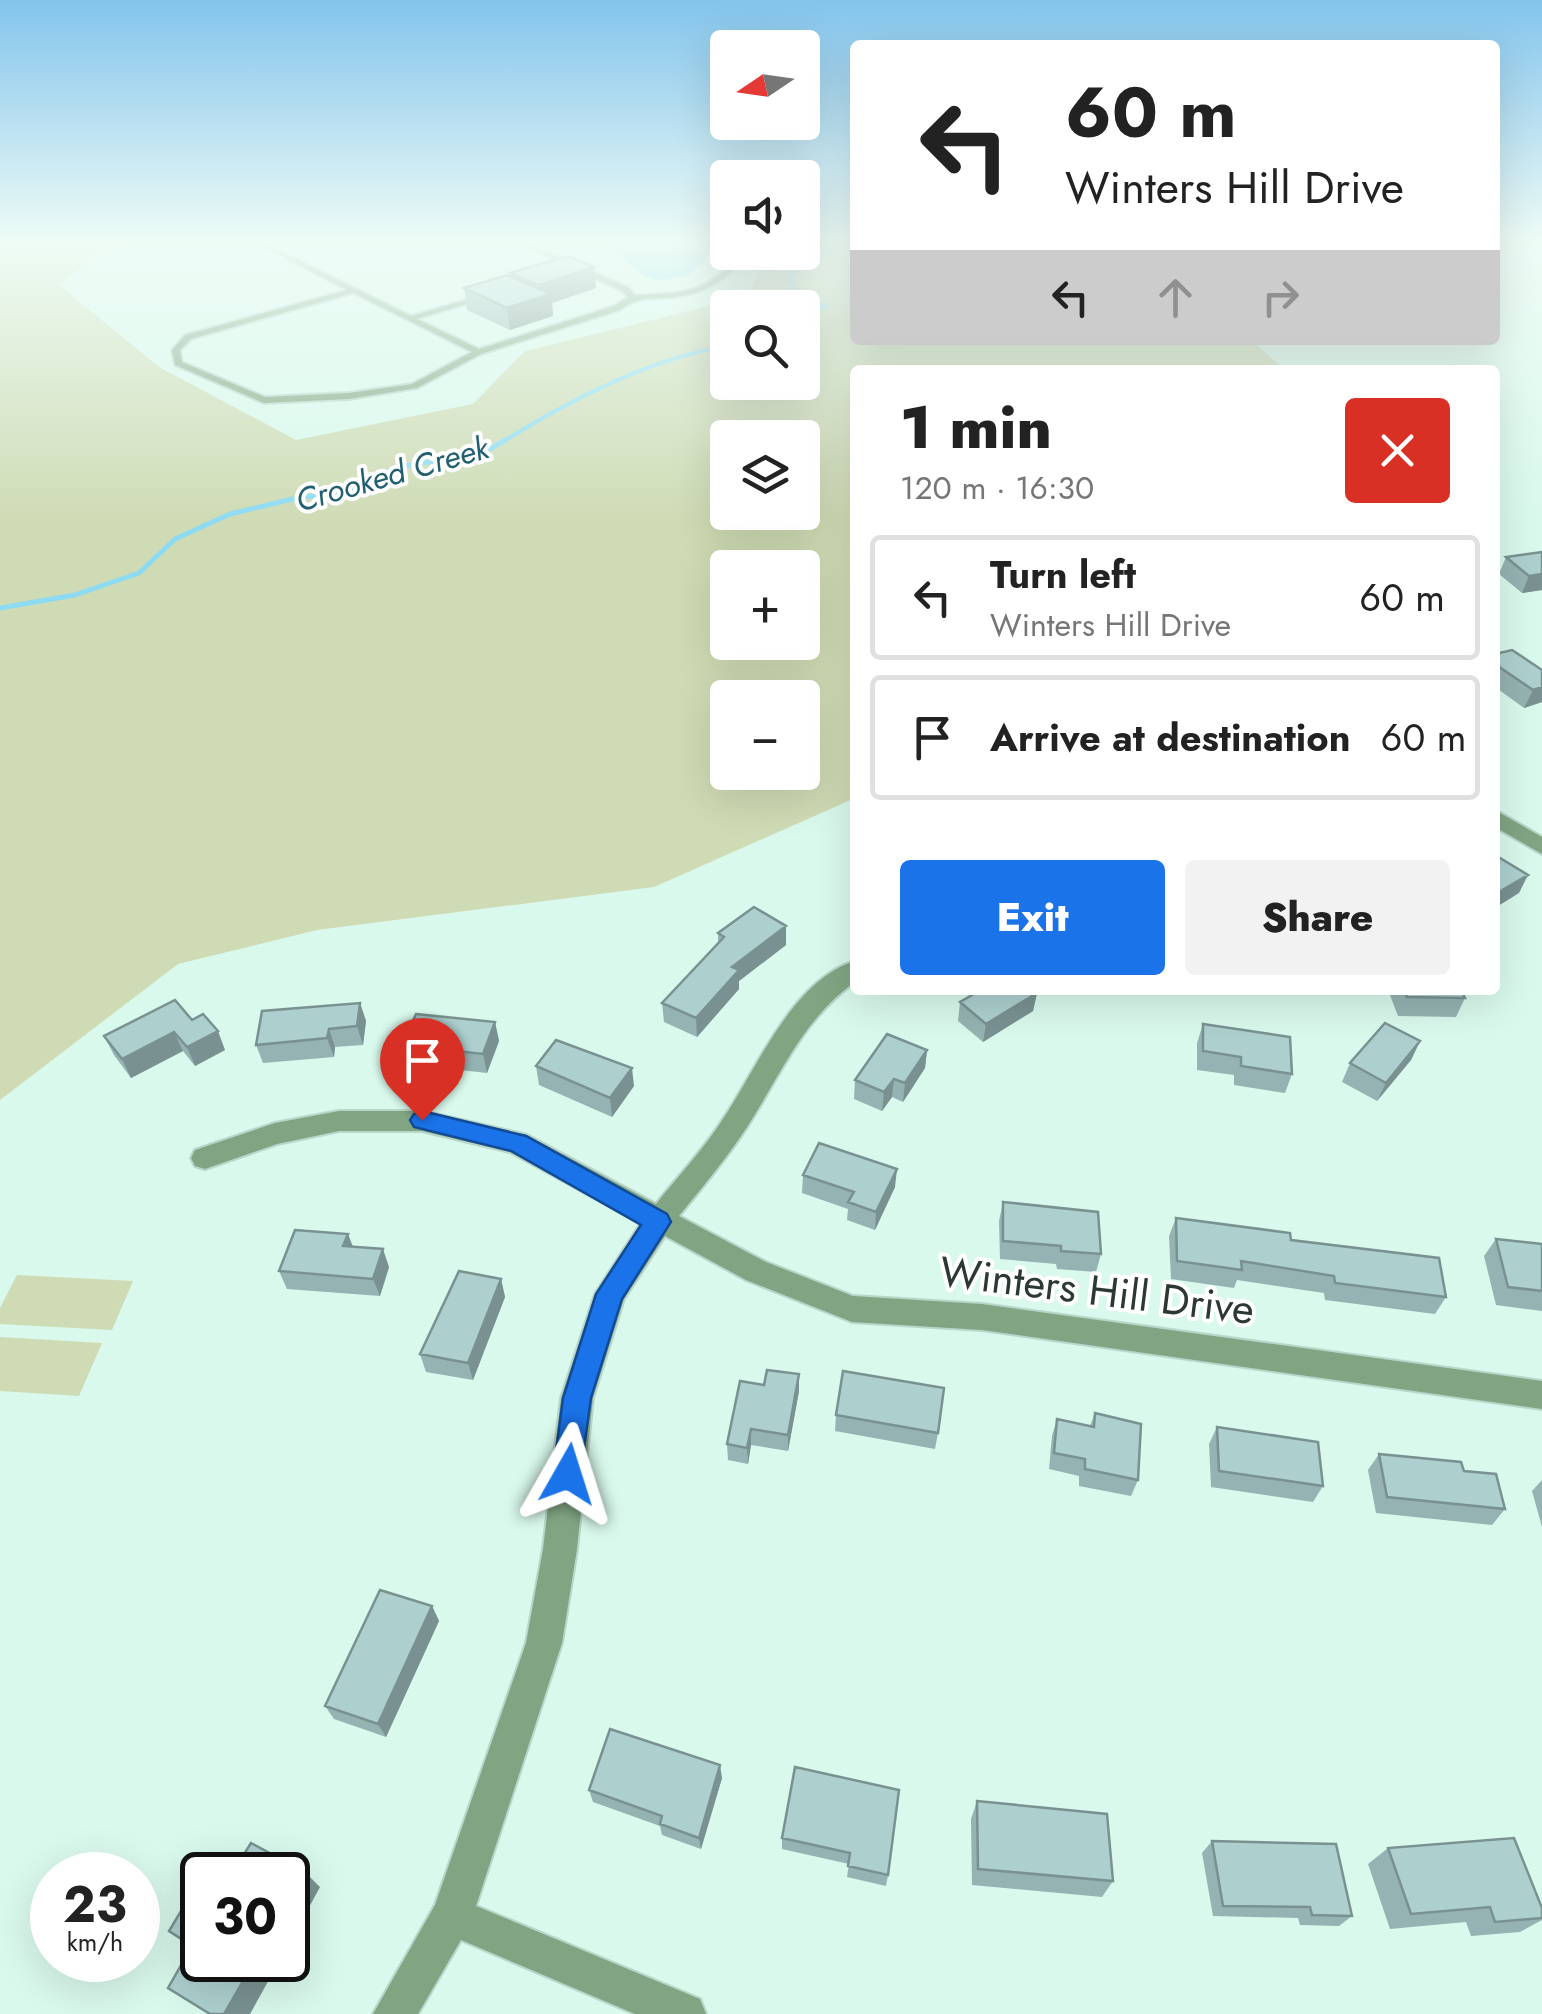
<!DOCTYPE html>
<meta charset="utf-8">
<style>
body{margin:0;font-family:Jost,sans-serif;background:#f2f2f2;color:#222;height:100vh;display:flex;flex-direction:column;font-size:38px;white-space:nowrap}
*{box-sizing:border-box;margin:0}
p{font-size:32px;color:#767676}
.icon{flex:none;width:55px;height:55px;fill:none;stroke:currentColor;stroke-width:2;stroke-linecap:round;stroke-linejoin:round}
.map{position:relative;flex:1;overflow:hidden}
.panel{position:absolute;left:850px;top:365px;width:650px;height:630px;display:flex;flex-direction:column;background:#fff;border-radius:10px;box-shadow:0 10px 40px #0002}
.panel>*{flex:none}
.guide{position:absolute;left:850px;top:40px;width:650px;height:305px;border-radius:10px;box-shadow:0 10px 40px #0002;background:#fff;color:#222;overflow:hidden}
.needle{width:65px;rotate:257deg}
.buttons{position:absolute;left:710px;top:30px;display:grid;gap:20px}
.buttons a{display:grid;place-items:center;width:110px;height:110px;border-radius:10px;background:#fff;box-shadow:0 10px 40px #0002;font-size:50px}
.speed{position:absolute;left:30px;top:1852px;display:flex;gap:20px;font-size:50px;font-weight:700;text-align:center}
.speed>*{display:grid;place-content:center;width:130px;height:130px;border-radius:50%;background:#fff;box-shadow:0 10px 40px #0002;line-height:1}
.speed small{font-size:25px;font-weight:400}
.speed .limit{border:5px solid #111;border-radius:15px;background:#fff;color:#111}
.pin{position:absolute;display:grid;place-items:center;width:85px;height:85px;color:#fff;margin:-102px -42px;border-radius:50% 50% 50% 0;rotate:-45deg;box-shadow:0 0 10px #0007}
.pin .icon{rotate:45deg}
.me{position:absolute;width:110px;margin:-55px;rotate:6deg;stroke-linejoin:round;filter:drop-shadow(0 0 8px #0008)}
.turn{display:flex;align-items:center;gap:35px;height:210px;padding:0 50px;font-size:45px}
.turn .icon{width:130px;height:130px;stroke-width:2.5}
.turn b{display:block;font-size:70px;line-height:85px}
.lanes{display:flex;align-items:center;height:95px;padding:0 50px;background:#0003;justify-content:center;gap:50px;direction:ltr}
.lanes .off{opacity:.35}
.round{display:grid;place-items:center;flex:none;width:105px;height:105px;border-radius:10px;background:#f2f2f2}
.head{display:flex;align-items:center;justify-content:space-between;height:170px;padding:0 50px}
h1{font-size:60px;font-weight:800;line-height:75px}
.primary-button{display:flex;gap:20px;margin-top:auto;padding:20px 50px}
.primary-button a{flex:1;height:115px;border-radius:10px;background:#1a73e8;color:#fff;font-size:40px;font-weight:800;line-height:115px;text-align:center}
.primary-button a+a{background:#f2f2f2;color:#222}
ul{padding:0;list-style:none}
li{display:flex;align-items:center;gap:30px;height:125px;margin:0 20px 15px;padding:0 30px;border:5px solid #e0e0e0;border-radius:10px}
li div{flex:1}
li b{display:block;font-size:38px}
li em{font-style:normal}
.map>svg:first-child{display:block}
</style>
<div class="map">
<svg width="1542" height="2014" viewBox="0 0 1542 2014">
<rect width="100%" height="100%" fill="#d9f9ec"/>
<path fill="#cfdbb4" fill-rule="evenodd" d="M 0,242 L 136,242 L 101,251 L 59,285 L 159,367 L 296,440 L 473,404 L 525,351 L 746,297 C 764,264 762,252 802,252 L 805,242 L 855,242 L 855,340 L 1251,340 L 1285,370 L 855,370 L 855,798 L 654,887 L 317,930 L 178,964 L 0,1100 ZM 728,308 L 802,308 L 802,382 L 728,382 ZM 728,438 L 802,438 L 802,512 L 728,512 ZM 728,568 L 802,568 L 802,642 L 728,642 ZM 728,698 L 802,698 L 802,772 L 728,772 Z
M 17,1275 L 133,1281 L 112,1330 L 0,1324 L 0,1308 Z
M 0,1337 L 102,1343 L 79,1396 L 0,1391 Z"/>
<path fill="#8ddbf2" d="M 603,242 L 724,242 L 688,276 L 658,281 L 644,276 Z"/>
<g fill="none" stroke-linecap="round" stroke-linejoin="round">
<path stroke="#8ddbf2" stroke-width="4" d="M 802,317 L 826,307 L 795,290 L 788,275 L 849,242
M 501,443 C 568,401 649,358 728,346"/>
<path stroke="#8ddbf2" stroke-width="5" d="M 0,608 L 75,595 L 139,573 L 175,539 L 230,514 L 301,497 L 345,494 L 394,468 L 485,452 L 505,440"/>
<defs>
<path id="service" d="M 254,242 L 262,242 L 411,316 L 486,294 L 486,298 L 417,319 L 479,349 L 614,306 L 628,297 L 622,291 L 516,242 L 524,242 L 628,287 L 635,295 C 687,293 706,293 743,252 L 750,252 C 729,277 708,294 674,297 C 650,300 641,295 620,310 L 481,354 L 417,388 L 349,399 L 264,403 L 175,365 L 172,350 L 185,335 L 347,290 ZM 353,293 L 472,352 L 412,384 L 349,393 L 265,397 L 182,362 L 180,350 L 191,339 Z"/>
<path id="minor" d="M 1495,810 L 1542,837 L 1542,854 L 1495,827 Z
M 855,961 L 855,982 C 799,1022 778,1082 741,1136 C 722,1164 700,1190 679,1216 L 766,1262 L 853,1296 L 982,1304 L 1542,1381 L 1542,1409 L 982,1330 L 852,1322 L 746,1280 L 665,1236 L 624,1299 L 593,1398 L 577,1549 L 562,1643 L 476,1906 L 700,1999 L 706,2014 L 635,2014 L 461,1940 L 418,2014 L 373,2014 L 435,1905 L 526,1643 L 543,1549 L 561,1398 L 595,1294 L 641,1223 L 510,1152 L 422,1131 L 339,1131 L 277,1144 L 205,1169 L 195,1166 L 191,1158 L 195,1150 L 275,1123 L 339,1111 L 422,1111 L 527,1135 L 656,1204 C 678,1176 704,1149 723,1119 C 757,1069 792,980 855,961 Z"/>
</defs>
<use href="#service" stroke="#bad6cb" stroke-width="4"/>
<use href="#minor" stroke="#bad6cb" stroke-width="4"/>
<use href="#service" fill="#81a582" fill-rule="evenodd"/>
<use href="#minor" fill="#81a582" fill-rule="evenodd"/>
</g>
<path fill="#95b3b2" d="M 594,267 L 596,288 L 552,303 L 553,316 L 510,330 L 467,310 L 464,288 L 510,277 L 510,273 Z
M 1542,552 L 1542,590 L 1522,593 L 1499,574 L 1506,557 Z
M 1495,654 L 1542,670 L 1542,702 L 1524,708 L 1495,687 Z
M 786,926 L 786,945 L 739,981 L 739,989 L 697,1037 L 664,1022 L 662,1003 L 718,943 L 718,933 Z
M 1388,990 L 1461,990 L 1465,998 L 1456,1017 L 1398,1016 Z
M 1037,993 L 1033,1011 L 983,1042 L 958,1021 L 960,1002 Z
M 360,1003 L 366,1021 L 363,1045 L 335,1047 L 334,1057 L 263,1063 L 256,1045 Z
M 192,1020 L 225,1050 L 195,1066 L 183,1051 L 131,1078 L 114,1055 L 104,1036 Z
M 495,1022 L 499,1041 L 487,1073 L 407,1064 L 402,1045 Z
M 1203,1024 L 1292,1074 L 1285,1093 L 1234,1085 L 1234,1075 L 1197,1070 L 1197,1043 Z
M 1420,1041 L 1411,1060 L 1377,1101 L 1342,1082 L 1350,1063 Z
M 927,1050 L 925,1068 L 903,1102 L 892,1097 L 882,1111 L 854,1099 L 855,1080 Z
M 536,1066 L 634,1086 L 612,1117 L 539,1085 Z
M 803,1175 L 895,1187 L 875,1230 L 847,1220 L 848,1209 L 802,1193 Z
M 1003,1202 L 1101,1254 L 1096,1272 L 1057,1269 L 1056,1264 L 1000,1259 L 999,1221 Z
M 1176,1218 L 1291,1240 L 1446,1297 L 1435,1314 L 1325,1300 L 1324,1293 L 1237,1280 L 1234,1288 L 1171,1279 L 1169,1236 Z
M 1496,1239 L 1542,1244 L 1542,1311 L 1496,1305 L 1484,1256 Z
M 352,1246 L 389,1267 L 380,1296 L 287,1289 L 279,1271 Z
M 501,1279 L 505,1297 L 473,1380 L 426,1372 L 420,1354 Z
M 799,1374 L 799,1391 L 788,1451 L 751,1445 L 748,1464 L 728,1460 L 727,1444 L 764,1385 Z
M 1095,1413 L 1138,1480 L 1131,1496 L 1079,1486 L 1079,1476 L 1049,1469 L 1052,1436 L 1057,1419 L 1090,1426 Z
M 836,1415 L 938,1433 L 935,1449 L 835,1431 Z
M 1217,1427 L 1323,1486 L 1313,1502 L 1211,1487 L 1209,1444 Z
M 1379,1454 L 1464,1471 L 1505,1509 L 1492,1525 L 1376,1513 L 1368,1470 Z
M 1542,1480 L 1542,1527 L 1532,1491 Z
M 432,1606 L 439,1621 L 386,1737 L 334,1719 L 325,1706 Z
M 795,1767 L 888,1875 L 886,1886 L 847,1877 L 849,1864 L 782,1849 L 782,1838 Z
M 722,1778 L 701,1849 L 662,1835 L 660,1826 L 593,1802 L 589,1790 Z
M 977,1801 L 1113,1881 L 1102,1897 L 972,1885 L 971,1819 Z
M 1212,1841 L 1352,1916 L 1339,1926 L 1300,1925 L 1298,1918 L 1213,1916 L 1202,1853 Z
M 1388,1848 L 1542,1908 L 1542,1920 L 1520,1932 L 1471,1936 L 1466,1922 L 1390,1929 L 1368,1864 Z"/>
<path fill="#799291" d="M 594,267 L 596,288 L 552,303 L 553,316 L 510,330 L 507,308 L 539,298 L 538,285 Z
M 1542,574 L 1542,590 L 1522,593 L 1529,576 Z
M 1542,687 L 1542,702 L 1524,708 L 1533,690 Z
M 1528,875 L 1519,893 L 1495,908 L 1495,901 L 1499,892 Z
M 786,926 L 786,945 L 739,981 L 739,989 L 697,1037 L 696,1018 L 732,967 Z
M 1037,993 L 1033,1011 L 983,1042 L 986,1024 Z
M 360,1003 L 366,1021 L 363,1045 L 357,1026 Z
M 495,1022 L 499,1041 L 487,1073 L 483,1054 Z
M 329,1029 L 335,1047 L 334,1057 L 327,1038 Z
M 218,1031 L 225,1050 L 195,1066 L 187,1047 Z
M 174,1032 L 183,1051 L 131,1078 L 122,1059 Z
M 1420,1041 L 1411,1060 L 1377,1101 L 1386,1083 Z
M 927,1050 L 925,1068 L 903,1102 L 905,1083 Z
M 632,1068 L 634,1086 L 612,1117 L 610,1098 Z
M 894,1079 L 892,1097 L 882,1111 L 884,1092 Z
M 897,1169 L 895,1187 L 875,1230 L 876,1212 Z
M 348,1234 L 355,1252 L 343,1246 Z
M 383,1249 L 389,1267 L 380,1296 L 373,1279 Z
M 501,1279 L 505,1297 L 473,1380 L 468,1363 Z
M 799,1374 L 799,1391 L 788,1451 L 788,1435 Z
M 751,1429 L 751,1445 L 748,1464 L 747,1448 Z
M 432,1606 L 439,1621 L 386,1737 L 378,1724 Z
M 720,1765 L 722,1778 L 701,1849 L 699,1838 Z
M 305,1872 L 320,1887 L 288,1946 L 288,1903 Z
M 255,1960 L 280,1960 L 250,2014 L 224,2014 Z"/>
<path fill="#add0cf" stroke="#799291" stroke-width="2.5" d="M 568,256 L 594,267 L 538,285 L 510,273 Z
M 507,275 L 551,294 L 507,308 L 464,288 Z
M 1542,552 L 1542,574 L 1529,576 L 1506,557 Z
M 1512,650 L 1542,670 L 1542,687 L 1533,690 L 1495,664 L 1495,654 Z
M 1495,855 L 1528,875 L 1499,892 L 1495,890 Z
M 754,907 L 786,926 L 732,967 L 739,970 L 696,1018 L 662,1003 L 724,937 L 718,933 Z
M 981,990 L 1033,990 L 1037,993 L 986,1024 L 960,1002 Z
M 1404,990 L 1461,990 L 1465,998 L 1407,997 Z
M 175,1000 L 192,1020 L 203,1014 L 218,1031 L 187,1047 L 174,1032 L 122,1059 L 104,1036 Z
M 360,1003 L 357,1026 L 329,1029 L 327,1038 L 256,1045 L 262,1011 Z
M 416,1014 L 495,1022 L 483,1054 L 402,1045 Z
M 1385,1023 L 1420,1041 L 1386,1083 L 1350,1063 Z
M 1203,1024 L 1290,1037 L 1292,1074 L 1241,1066 L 1241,1057 L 1203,1051 Z
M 887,1034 L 927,1050 L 905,1083 L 894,1079 L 884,1092 L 855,1080 Z
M 556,1040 L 632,1068 L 610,1098 L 536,1066 Z
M 819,1143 L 897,1169 L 876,1212 L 848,1202 L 854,1192 L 803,1175 Z
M 1003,1202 L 1098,1212 L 1101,1254 L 1061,1251 L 1061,1246 L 1003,1241 Z
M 1176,1218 L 1290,1233 L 1291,1240 L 1439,1258 L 1446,1297 L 1335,1283 L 1334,1276 L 1241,1261 L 1242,1270 L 1177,1261 Z
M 295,1230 L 348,1234 L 343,1246 L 383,1249 L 373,1279 L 279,1271 Z
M 1496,1239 L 1542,1244 L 1542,1291 L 1508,1287 Z
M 459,1271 L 501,1279 L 468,1363 L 420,1354 Z
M 767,1370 L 799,1374 L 788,1435 L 751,1429 L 747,1448 L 727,1444 L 740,1381 L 764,1385 Z
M 843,1371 L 944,1388 L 938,1433 L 836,1415 Z
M 1095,1413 L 1141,1424 L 1138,1480 L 1085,1469 L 1085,1459 L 1054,1453 L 1057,1419 L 1094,1427 Z
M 1217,1427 L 1318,1442 L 1323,1486 L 1219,1471 Z
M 1379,1454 L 1461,1462 L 1464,1471 L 1496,1474 L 1505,1509 L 1387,1497 Z
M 380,1590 L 432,1606 L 378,1724 L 325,1706 Z
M 610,1729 L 720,1765 L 699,1838 L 660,1824 L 662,1816 L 589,1790 Z
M 795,1767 L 899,1790 L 888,1875 L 848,1866 L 850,1853 L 782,1838 Z
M 977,1801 L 1107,1814 L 1113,1881 L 978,1869 Z
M 1514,1838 L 1542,1908 L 1542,1918 L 1495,1922 L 1490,1907 L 1411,1914 L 1388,1848 Z
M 1212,1841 L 1336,1844 L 1352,1916 L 1312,1915 L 1310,1907 L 1223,1906 Z
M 251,1843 L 305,1872 L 288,1903 L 288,1875 L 231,1875 Z
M 196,1886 L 202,1890 L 202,1960 L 255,1960 L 224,2014 L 210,2014 L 168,1988 L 192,1946 L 169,1931 Z"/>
<linearGradient id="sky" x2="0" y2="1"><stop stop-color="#83c4ec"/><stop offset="0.46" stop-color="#eefcf6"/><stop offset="1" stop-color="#eefcf6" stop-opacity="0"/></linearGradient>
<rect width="1542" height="524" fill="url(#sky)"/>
<path fill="#1a73e8" stroke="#114b97" stroke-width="2.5" d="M 422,1111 L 526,1136 L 667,1214 L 671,1222 L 622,1299 L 591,1398 L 579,1484 L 568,1488 L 558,1484 L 553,1474 L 563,1398 L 596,1294 L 641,1225 L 511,1151 L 414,1127 L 410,1120 L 414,1114 Z"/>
<g text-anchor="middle" stroke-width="8" stroke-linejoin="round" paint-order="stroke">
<g font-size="32" font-style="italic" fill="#226071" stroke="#fff">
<text transform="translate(392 474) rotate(-16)" y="11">Crooked Creek</text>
</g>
<g font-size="42" fill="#2c3833" stroke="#fff">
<text transform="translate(1097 1290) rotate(7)" y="15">Winters Hill Drive</text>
</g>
</g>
</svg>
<div class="buttons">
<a><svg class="needle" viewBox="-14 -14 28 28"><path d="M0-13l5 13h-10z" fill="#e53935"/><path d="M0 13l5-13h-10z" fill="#767676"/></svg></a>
<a><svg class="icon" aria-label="sound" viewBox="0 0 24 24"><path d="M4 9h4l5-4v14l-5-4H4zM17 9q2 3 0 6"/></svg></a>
<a><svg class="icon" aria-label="search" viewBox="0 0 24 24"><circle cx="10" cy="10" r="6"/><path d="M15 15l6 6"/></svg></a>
<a><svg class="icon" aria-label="layers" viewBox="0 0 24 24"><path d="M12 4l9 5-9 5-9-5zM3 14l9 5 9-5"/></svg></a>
<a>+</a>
<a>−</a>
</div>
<div class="speed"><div>23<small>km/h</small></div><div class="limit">30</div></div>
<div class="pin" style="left:422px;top:1120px;background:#d93025"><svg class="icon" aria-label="arrive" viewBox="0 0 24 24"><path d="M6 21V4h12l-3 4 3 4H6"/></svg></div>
<svg class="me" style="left:568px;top:1474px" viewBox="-20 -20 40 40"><path d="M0-17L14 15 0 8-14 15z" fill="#1a73e8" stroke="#fff" stroke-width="4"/></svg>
<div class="guide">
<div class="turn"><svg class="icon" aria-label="left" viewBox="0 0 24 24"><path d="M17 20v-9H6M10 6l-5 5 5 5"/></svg><div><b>60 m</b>Winters Hill Drive</div></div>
<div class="lanes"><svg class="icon" aria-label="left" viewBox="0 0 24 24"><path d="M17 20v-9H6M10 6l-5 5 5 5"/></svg><svg class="icon off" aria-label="ahead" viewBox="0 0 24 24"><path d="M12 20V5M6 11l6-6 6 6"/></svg><svg class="icon off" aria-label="right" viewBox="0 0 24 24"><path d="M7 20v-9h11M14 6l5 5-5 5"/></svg></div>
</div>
<section class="panel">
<div class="head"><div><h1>1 min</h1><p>120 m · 16:30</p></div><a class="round" style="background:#d93025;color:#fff"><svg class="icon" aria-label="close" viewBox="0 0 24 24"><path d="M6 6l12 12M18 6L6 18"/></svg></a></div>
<ul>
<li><svg class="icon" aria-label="left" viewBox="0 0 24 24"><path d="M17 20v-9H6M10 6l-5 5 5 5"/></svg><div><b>Turn left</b><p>Winters Hill Drive</p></div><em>60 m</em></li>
<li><svg class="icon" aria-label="arrive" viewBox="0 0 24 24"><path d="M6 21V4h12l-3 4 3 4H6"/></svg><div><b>Arrive at destination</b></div><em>60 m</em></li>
</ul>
<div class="primary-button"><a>Exit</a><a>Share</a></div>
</section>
</div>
